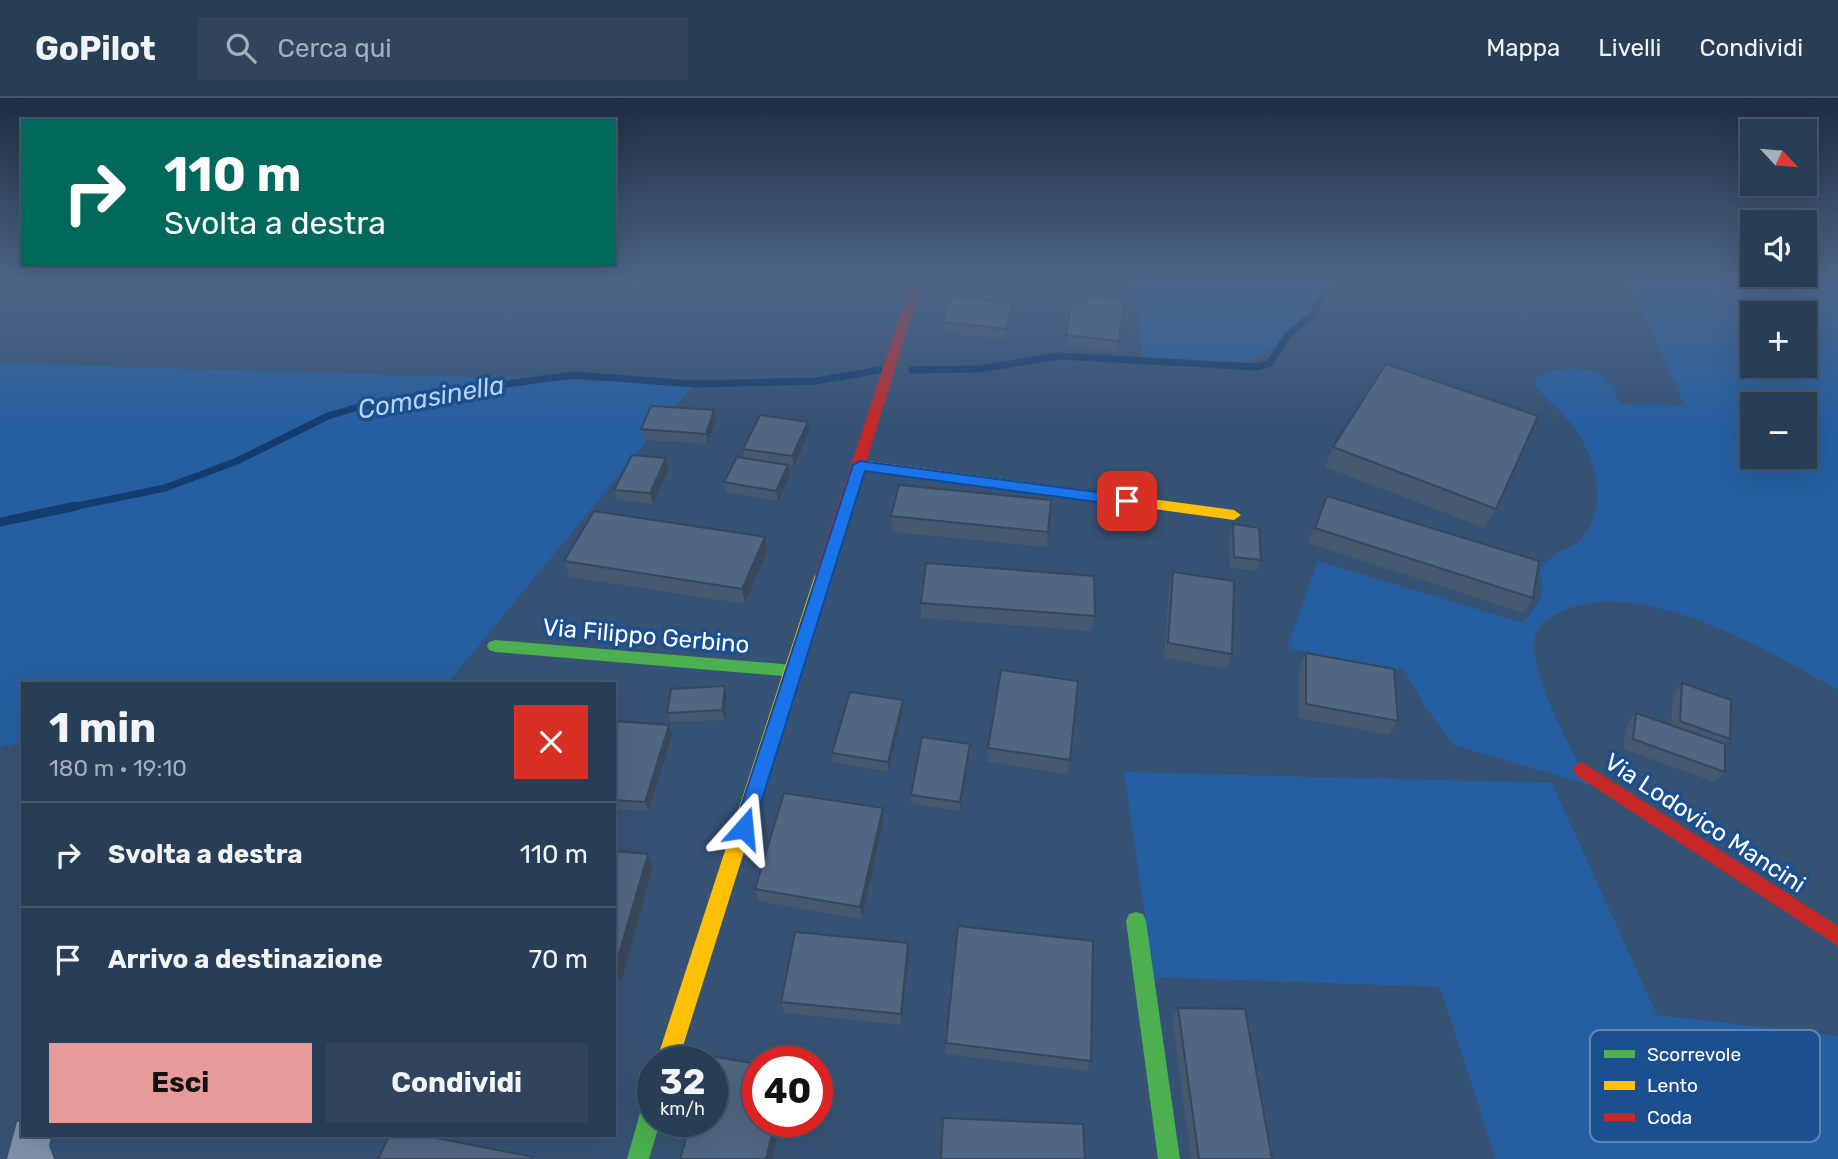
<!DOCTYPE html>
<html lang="it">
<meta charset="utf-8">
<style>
body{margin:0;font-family:Rubik,sans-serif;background:#30455d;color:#f1f3f6;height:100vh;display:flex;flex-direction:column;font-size:26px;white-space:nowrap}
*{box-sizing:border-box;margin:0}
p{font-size:23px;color:#a5aeba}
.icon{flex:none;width:38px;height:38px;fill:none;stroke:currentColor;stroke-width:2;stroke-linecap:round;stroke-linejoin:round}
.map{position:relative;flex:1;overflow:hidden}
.panel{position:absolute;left:21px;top:584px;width:595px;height:455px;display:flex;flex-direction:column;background:#283e57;border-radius:0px;box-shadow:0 7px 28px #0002,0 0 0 2px #44576d}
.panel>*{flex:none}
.hud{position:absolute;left:21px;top:21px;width:595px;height:147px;border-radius:0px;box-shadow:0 7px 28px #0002,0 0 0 2px #44576d;background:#00695c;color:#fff;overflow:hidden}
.needle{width:46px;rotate:116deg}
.buttons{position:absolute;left:1740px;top:21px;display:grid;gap:14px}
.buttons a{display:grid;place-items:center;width:77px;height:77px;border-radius:0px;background:#283e57;box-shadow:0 7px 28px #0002,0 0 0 2px #44576d;font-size:35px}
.speed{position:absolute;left:637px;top:948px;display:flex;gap:14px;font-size:35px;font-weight:700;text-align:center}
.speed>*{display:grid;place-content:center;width:91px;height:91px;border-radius:50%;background:#283e57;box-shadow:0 7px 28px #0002,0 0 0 2px #44576d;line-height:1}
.speed small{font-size:18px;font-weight:400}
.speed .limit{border:10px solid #d22;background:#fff;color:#111}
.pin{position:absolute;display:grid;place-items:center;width:60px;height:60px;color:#fff;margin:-30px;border-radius:14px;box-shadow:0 4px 10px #0006}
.me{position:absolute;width:77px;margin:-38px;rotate:18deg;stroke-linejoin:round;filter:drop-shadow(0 0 5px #0008)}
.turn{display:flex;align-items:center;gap:24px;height:147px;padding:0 28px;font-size:32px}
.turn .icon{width:91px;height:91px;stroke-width:2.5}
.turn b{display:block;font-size:49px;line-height:60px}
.round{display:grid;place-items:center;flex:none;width:74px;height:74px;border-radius:0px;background:#30455d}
.summary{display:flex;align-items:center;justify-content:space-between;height:119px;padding:0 28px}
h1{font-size:42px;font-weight:700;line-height:52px}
.action{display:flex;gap:14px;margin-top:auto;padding:14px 28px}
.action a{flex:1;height:80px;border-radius:0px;background:#e69b98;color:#111;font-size:28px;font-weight:700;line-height:80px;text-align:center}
.action a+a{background:#30455d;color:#f1f3f6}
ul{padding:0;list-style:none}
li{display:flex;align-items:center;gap:21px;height:105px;padding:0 28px;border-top:2px solid #44576d}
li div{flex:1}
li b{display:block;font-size:26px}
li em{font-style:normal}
header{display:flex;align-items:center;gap:42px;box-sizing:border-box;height:98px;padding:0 35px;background:#283e57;border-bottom:2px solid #44576d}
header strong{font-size:33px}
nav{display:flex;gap:38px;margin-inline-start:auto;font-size:24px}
.search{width:490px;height:63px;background:#30455d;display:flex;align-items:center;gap:18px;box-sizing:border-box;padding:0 24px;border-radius:0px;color:#a5aeba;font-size:26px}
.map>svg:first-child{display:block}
</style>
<header>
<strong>GoPilot</strong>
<div class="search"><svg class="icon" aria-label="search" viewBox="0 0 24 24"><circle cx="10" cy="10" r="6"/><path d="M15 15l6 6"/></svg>Cerca qui</div>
<nav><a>Mappa</a><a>Livelli</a><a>Condividi</a></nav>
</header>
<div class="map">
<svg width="1838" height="1061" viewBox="0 0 1838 1061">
<rect width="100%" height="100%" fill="#365274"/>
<path fill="#265fa1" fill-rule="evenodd" d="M 1128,181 L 1328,181 C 1320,222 1270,260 1231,268 C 1203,274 1170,267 1143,264 L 1138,215 Z
M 1628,181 L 1838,181 L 1838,592 C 1768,553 1641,476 1560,514 C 1549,519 1537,527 1535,539 C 1528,577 1573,653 1590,687 L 1454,647 L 1426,610 L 1404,572 L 1287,550 L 1318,463 L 1523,525 C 1538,507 1548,496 1539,472 C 1544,466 1552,459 1558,455 C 1566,449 1574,449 1581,441 C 1611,407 1595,354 1568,322 C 1558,310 1545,300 1534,287 L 1535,281 C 1552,268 1592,265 1608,282 C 1613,288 1616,299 1620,306 L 1684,307 ZM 1752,215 L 1804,215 L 1804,268 L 1752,268 ZM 1752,306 L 1804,306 L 1804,359 L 1752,359 Z
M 0,265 L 666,285 L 694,286 L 447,586 L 23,586 L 23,645 L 0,649 Z
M 1124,674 L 1552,685 L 1657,917 L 1838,938 L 1838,1061 L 1496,1061 L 1440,889 L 1154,879 Z"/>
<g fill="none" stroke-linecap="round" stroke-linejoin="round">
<path stroke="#153c6e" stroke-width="7" d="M 912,272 L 978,271 L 1059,258 L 1256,269 L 1269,266 L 1288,237 L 1313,216 L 1327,187 L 1335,181
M 68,410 L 165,390 L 237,363 L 328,318 L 358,309 L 436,295 L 574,277 L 694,286 L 816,283 L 880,272"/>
<path stroke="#153c6e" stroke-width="9" d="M 0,424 L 76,408"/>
<path fill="#7d92a8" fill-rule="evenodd" d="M 23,1022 L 23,1038 L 51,1038 L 49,1048 L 54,1061 L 7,1061 L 17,1024 Z"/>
<path fill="#4caf50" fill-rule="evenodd" d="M 495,542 L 794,567 L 800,568 L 802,573 L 800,578 L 794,579 L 495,554 L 489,552 L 487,548 L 489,544 Z
M 1136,814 L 1143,816 L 1146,823 L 1180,1061 L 1158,1061 L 1126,823 L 1129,816 Z
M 653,997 L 653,1024 L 660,1024 L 649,1061 L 627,1061 L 642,1008 L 645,1000 Z"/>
<path fill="#ffc107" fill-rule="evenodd" d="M 860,362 L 1234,412 L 1241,417 L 1234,422 L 855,370 L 853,367 Z
M 823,471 L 831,477 L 678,964 L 656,964 L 815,477 Z"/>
<path fill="#c62828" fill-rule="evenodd" d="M 912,181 L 923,181 L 831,477 L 823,483 L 818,481 L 815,477 Z
M 1582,664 L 1838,828 L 1838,848 L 1576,677 L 1573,672 L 1576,667 Z"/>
</g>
<path fill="#455971" d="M 1011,215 L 1006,241 L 942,235 L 943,224 Z
M 1066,237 L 1119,243 L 1117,254 L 1065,248 Z
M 716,323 L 708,346 L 644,342 L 641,331 Z
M 808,324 L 809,334 L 794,369 L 789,368 L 790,378 L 778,403 L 726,394 L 724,384 L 744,360 L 743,351 Z
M 1333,349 L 1496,411 L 1484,430 L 1325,369 Z
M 666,360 L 669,371 L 653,406 L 617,402 L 614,392 Z
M 1327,398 L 1533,500 L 1523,515 L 1308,445 Z
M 891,418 L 1048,434 L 1046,449 L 892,434 Z
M 1233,426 L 1261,462 L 1257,473 L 1230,470 L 1229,437 Z
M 765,439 L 767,454 L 745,506 L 570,479 L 564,463 Z
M 1173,474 L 1232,556 L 1227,571 L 1164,560 L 1169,489 Z
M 921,505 L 1095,518 L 1091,533 L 921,520 Z
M 1306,555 L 1398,623 L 1389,637 L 1299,620 L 1299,570 Z
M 1682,585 L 1730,641 L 1724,646 L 1725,674 L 1714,684 L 1623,651 L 1627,625 L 1636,615 L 1671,627 L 1673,595 Z
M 725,588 L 727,598 L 725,622 L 671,624 L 667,615 Z
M 903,602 L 903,612 L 888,674 L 833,664 L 832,655 Z
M 614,623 L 669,627 L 672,637 L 649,713 L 614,711 Z
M 988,650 L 1070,662 L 1067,676 L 987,664 Z
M 970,655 L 960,713 L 911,706 L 911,697 Z
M 883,724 L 862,821 L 758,803 L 755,791 Z
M 614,753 L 653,769 L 621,885 L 614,885 Z
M 909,857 L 901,927 L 784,915 L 781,904 Z
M 1178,910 L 1272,1061 L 1191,1061 L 1172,920 Z
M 946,945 L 1091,963 L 1087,973 L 945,956 Z"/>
<path fill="#38485c" d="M 1012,205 L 1011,215 L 1006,241 L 1007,231 Z
M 714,312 L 716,323 L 708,346 L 706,336 Z
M 808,324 L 809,334 L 794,369 L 792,358 Z
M 666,360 L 669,371 L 653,406 L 650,395 Z
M 788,367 L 790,378 L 778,403 L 776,393 Z
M 765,439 L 767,454 L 745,506 L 742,491 Z
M 725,588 L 727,598 L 725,622 L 722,612 Z
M 903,602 L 903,612 L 888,674 L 888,664 Z
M 669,627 L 672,637 L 649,713 L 645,704 Z
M 970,646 L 970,655 L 960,713 L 960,704 Z
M 883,710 L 883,724 L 862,821 L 860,809 Z
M 648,756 L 653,769 L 621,885 L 614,873 Z
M 908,845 L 909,857 L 901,927 L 901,916 Z
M 775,1024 L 780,1024 L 772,1061 L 766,1061 Z"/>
<path fill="#506783" stroke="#38485c" stroke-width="2" d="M 1073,197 L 1124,202 L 1119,243 L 1066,237 Z
M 950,199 L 1012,205 L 1007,231 L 943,224 Z
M 1386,266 L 1538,318 L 1496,411 L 1333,349 Z
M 651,308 L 714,312 L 706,336 L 641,331 Z
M 760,317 L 808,324 L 792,358 L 743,351 Z
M 632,357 L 666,360 L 650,395 L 614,392 Z
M 737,359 L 788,367 L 776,393 L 724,384 Z
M 899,387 L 1051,402 L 1048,434 L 891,418 Z
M 1327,398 L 1539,463 L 1533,500 L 1315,430 Z
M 594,413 L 765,439 L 742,491 L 564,463 Z
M 1233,426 L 1259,430 L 1261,462 L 1234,459 Z
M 926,465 L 1094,478 L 1095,518 L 921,505 Z
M 1173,474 L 1234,483 L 1232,556 L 1168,545 Z
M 1306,555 L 1394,571 L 1398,623 L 1306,606 Z
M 1001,572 L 1078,583 L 1070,662 L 988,650 Z
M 1682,585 L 1731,602 L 1730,641 L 1680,623 Z
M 725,588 L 722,612 L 667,615 L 671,591 Z
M 850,594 L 903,602 L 888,664 L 832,655 Z
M 1636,615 L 1725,646 L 1725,674 L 1633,641 Z
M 614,623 L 669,627 L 645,704 L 614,702 Z
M 922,639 L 970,646 L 960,704 L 911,697 Z
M 784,695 L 883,710 L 860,809 L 755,791 Z
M 614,753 L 648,756 L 614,873 Z
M 958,828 L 1093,843 L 1091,963 L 946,945 Z
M 795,834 L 908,845 L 901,916 L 781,904 Z
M 1178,910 L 1245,911 L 1272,1061 L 1199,1061 Z
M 710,958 L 758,966 L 758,1024 L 775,1024 L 766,1061 L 680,1061 L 691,1024 L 712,1024 L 712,964 L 709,964 Z
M 943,1020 L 1083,1026 L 1085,1061 L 941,1061 Z
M 389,1038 L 426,1038 L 533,1059 L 532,1061 L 378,1061 Z"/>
<linearGradient id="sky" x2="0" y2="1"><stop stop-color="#1e2d40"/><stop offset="0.55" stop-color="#4c6688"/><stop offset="1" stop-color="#4c6688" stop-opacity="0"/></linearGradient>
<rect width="1838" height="330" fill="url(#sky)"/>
<path fill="#1a73e8" stroke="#114b97" stroke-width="2" d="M 860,363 L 1127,398 L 1134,403 L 1127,408 L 865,373 L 753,730 L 750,735 L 744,738 L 737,735 L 734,730 L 853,367 Z"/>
<g text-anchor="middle" stroke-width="7" stroke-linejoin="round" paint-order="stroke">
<g font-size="24" fill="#fff" stroke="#1b4f8f">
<text transform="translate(646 538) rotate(5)" y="8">Via Filippo Gerbino</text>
<text transform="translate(1705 725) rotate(33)" y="8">Via Lodovico Mancini</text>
</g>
<g font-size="26" font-style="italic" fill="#b5d3f5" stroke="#1b4f8f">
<text transform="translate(431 299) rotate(-10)" y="9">Comasinella</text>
</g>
</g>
<rect x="1590" y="932" width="230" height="112" rx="10" fill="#1b4f8f" stroke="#5f84b1" stroke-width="2"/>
<rect x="1604" y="952" width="31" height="8" fill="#4caf50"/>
<rect x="1604" y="983" width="31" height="9" fill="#ffc107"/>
<rect x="1604" y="1015" width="31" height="8" fill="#c62828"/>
<g font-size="19" fill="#fff">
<text x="1647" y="963">Scorrevole</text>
<text x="1647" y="994">Lento</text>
<text x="1647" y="1026">Coda</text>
</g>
</svg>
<div class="buttons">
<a><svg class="needle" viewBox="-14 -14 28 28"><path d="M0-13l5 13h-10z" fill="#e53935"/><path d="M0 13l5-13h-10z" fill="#a5aeba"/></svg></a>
<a><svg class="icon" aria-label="sound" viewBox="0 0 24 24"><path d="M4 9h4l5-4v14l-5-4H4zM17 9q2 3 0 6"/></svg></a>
<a>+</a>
<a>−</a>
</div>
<div class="speed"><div>32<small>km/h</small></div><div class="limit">40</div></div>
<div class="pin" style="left:1127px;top:403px;background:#d93025"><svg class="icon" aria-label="arrive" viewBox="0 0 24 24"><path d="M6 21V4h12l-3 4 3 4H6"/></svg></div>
<svg class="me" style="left:744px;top:730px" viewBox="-20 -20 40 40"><path d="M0-17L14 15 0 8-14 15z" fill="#1a73e8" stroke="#fff" stroke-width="4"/></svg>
<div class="hud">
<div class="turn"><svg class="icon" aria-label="right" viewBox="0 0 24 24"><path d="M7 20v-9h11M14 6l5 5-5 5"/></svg><div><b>110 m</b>Svolta a destra</div></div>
</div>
<section class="panel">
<div class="summary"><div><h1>1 min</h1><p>180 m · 19:10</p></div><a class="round" style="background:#d93025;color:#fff"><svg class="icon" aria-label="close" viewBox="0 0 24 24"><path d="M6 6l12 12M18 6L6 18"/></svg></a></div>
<ul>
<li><svg class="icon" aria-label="right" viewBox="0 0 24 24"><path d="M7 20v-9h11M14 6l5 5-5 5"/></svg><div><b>Svolta a destra</b></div><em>110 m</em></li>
<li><svg class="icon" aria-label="arrive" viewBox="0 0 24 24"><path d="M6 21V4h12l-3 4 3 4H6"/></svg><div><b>Arrivo a destinazione</b></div><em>70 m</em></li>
</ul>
<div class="action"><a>Esci</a><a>Condividi</a></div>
</section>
</div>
